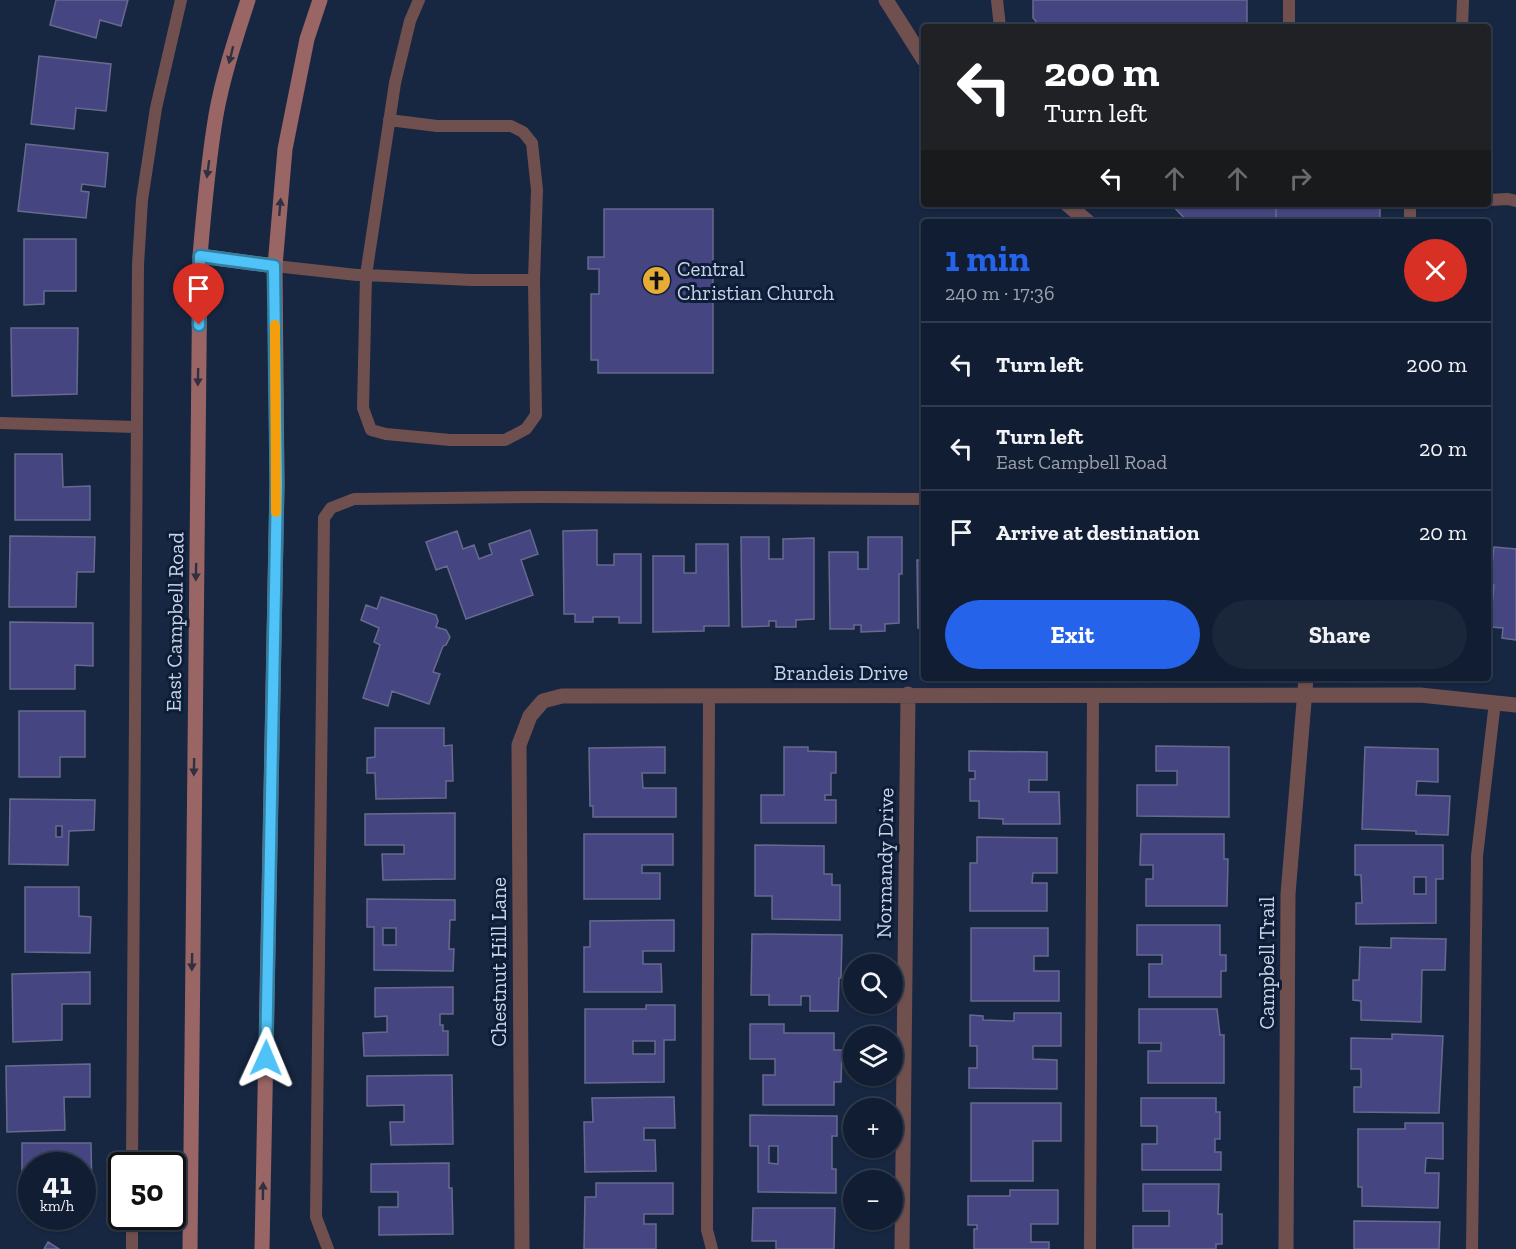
<!DOCTYPE html>
<meta charset="utf-8">
<style>
body{margin:0;font-family:"Zilla Slab",serif;background:#1a263a;color:#f1f3f6;height:100vh;display:flex;flex-direction:column;font-size:22px;white-space:nowrap}
*{box-sizing:border-box;margin:0}
p{font-size:20px;color:#9ca2ac}
.icon{flex:none;width:33px;height:33px;fill:none;stroke:currentColor;stroke-width:2;stroke-linecap:round;stroke-linejoin:round}
.map{position:relative;flex:1;overflow:hidden}
.panel{position:absolute;left:921px;top:219px;width:570px;height:462px;display:flex;flex-direction:column;background:#111d32;border-radius:6px;box-shadow:0 2px 4px #0004,0 0 0 2px #303b4d}
.panel>*{flex:none}
.guide{position:absolute;left:921px;top:24px;width:570px;height:183px;border-radius:6px;box-shadow:0 2px 4px #0004,0 0 0 2px #303b4d;background:#202124;color:#fff;overflow:hidden}
.buttons{position:absolute;left:843px;top:954px;display:grid;gap:12px}
.buttons a{display:grid;place-items:center;width:60px;height:60px;border-radius:50%;background:#111d32;box-shadow:0 2px 4px #0004,0 0 0 2px #303b4d;font-size:30px}
.speed{position:absolute;left:18px;top:1152px;display:flex;gap:12px;font-size:30px;font-weight:700;text-align:center}
.speed>*{display:grid;place-content:center;width:78px;height:78px;border-radius:50%;background:#111d32;box-shadow:0 2px 4px #0004,0 0 0 2px #303b4d;line-height:1}
.speed small{font-size:15px;font-weight:400}
.speed .limit{border:3px solid #111;border-radius:9px;background:#fff;color:#111}
.pin{position:absolute;display:grid;place-items:center;width:51px;height:51px;color:#fff;margin:-62px -26px;border-radius:50% 50% 50% 0;rotate:-45deg;box-shadow:0 0 6px #0007}
.pin .icon{rotate:45deg}
.me{position:absolute;width:66px;margin:-33px;rotate:1deg;stroke-linejoin:round;filter:drop-shadow(0 0 4px #0008)}
.turn{display:flex;align-items:center;gap:21px;height:126px;padding:0 24px;font-size:27px}
.turn .icon{width:78px;height:78px;stroke-width:2.5}
.turn b{display:block;font-size:42px;line-height:51px}
.lanes{display:flex;align-items:center;height:57px;padding:0 24px;background:#0003;justify-content:center;gap:30px;direction:ltr}
.lanes .off{opacity:.35}
.round{display:grid;place-items:center;flex:none;width:63px;height:63px;border-radius:32px;background:#1a263a}
.summary{display:flex;align-items:center;justify-content:space-between;height:102px;padding:0 24px}
h1{font-size:36px;font-weight:700;line-height:45px;color:#2563eb}
.primary-button{display:flex;gap:12px;margin-top:auto;padding:12px 24px}
.primary-button a{flex:1;height:69px;border-radius:36px;background:#2563eb;color:#fff;font-size:24px;font-weight:700;line-height:69px;text-align:center}
.primary-button a+a{background:#1a263a;color:#f1f3f6}
ul{padding:0;list-style:none}
li{display:flex;align-items:center;gap:18px;height:84px;padding:0 24px;border-top:2px solid #303b4d}
li div{flex:1}
li b{display:block;font-size:22px}
li em{font-style:normal}
.map>svg:first-child{display:block}
</style>
<div class="map">
<svg width="1516" height="1249" viewBox="0 0 1516 1249">
<rect width="100%" height="100%" fill="#172742"/>
<path fill="#454681" stroke="#676a8e" stroke-width="1.5" fill-rule="evenodd" d="M 56,0 L 128,0 L 121,26 L 100,20 L 96,38 L 50,25 Z
M 1033,0 L 1247,0 L 1247,27 L 1041,27 L 1033,18 Z
M 39,56 L 111,64 L 106,111 L 76,108 L 74,129 L 31,124 Z
M 26,144 L 108,153 L 105,187 L 82,184 L 81,191 L 89,192 L 86,218 L 18,211 Z
M 1171,204 L 1276,204 L 1276,222 L 1188,222 Z
M 1276,204 L 1380,204 L 1380,222 L 1276,222 Z
M 604,209 L 713,209 L 713,373 L 598,373 L 598,360 L 591,360 L 591,294 L 599,294 L 599,269 L 588,269 L 588,257 L 604,257 Z
M 24,239 L 76,239 L 76,291 L 44,291 L 44,304 L 24,305 Z
M 11,328 L 78,328 L 77,394 L 12,396 Z
M 15,454 L 62,454 L 63,487 L 90,486 L 90,520 L 15,520 Z
M 530,530 L 538,554 L 521,560 L 533,595 L 466,619 L 447,566 L 436,570 L 426,542 L 457,531 L 463,549 L 474,545 L 479,559 L 492,554 L 489,544 Z
M 597,530 L 597,565 L 614,565 L 614,554 L 641,554 L 641,623 L 619,623 L 619,617 L 593,617 L 593,622 L 575,622 L 575,614 L 564,614 L 563,531 Z
M 10,536 L 95,537 L 94,572 L 77,572 L 76,607 L 9,607 Z
M 741,537 L 769,537 L 769,559 L 783,559 L 783,539 L 814,538 L 814,619 L 796,620 L 796,627 L 776,627 L 776,621 L 769,621 L 769,626 L 742,627 Z
M 868,537 L 902,537 L 902,574 L 899,574 L 899,623 L 885,624 L 885,631 L 861,632 L 861,625 L 854,625 L 854,629 L 830,629 L 829,552 L 858,552 L 858,569 L 868,569 Z
M 696,544 L 728,544 L 729,626 L 704,626 L 704,631 L 653,632 L 653,556 L 684,556 L 684,573 L 696,573 Z
M 1494,547 L 1516,549 L 1516,640 L 1502,638 L 1503,628 L 1490,627 L 1494,585 L 1490,584 Z
M 917,560 L 924,560 L 924,628 L 918,628 Z
M 381,597 L 436,615 L 438,621 L 436,627 L 446,630 L 450,637 L 446,645 L 443,646 L 433,672 L 440,674 L 429,704 L 392,691 L 388,706 L 363,698 L 380,645 L 374,642 L 379,628 L 361,620 L 366,605 L 377,609 Z
M 10,622 L 93,623 L 93,666 L 75,665 L 75,689 L 10,689 Z
M 19,711 L 85,711 L 85,757 L 60,757 L 60,777 L 19,777 Z
M 375,728 L 444,728 L 444,746 L 452,745 L 453,781 L 446,781 L 446,798 L 376,799 L 375,773 L 367,773 L 367,758 L 375,757 Z
M 1156,746 L 1229,747 L 1229,817 L 1137,816 L 1137,785 L 1177,785 L 1177,771 L 1156,771 Z
M 665,747 L 665,773 L 642,773 L 643,788 L 676,788 L 676,817 L 593,817 L 593,806 L 590,806 L 589,748 Z
M 784,747 L 808,747 L 808,751 L 836,752 L 836,773 L 831,773 L 831,795 L 825,795 L 825,800 L 836,800 L 836,823 L 761,823 L 761,795 L 784,795 Z
M 1365,747 L 1438,749 L 1438,782 L 1417,781 L 1416,795 L 1450,796 L 1448,835 L 1416,834 L 1416,831 L 1362,829 Z
M 969,751 L 1047,752 L 1047,780 L 1029,780 L 1029,792 L 1059,792 L 1060,824 L 1003,824 L 1003,819 L 979,818 L 979,801 L 970,801 L 970,779 L 975,779 L 975,771 L 969,771 Z
M 10,799 L 95,800 L 94,830 L 69,831 L 68,865 L 9,864 ZM 56,826 L 62,826 L 62,837 L 56,837 Z
M 455,813 L 455,879 L 383,880 L 382,854 L 404,854 L 404,845 L 365,845 L 365,814 Z
M 584,834 L 673,834 L 673,865 L 642,865 L 642,873 L 660,873 L 660,899 L 584,899 Z
M 1141,834 L 1224,834 L 1224,859 L 1228,859 L 1227,906 L 1146,906 L 1146,879 L 1153,879 L 1153,865 L 1140,865 Z
M 977,837 L 1057,838 L 1057,873 L 1033,873 L 1032,883 L 1047,883 L 1047,911 L 970,911 L 970,863 L 977,863 Z
M 755,845 L 824,846 L 824,874 L 832,874 L 832,885 L 840,885 L 840,920 L 772,919 L 772,896 L 755,896 Z
M 1355,845 L 1443,845 L 1443,879 L 1436,879 L 1436,923 L 1356,924 L 1356,903 L 1362,903 L 1361,875 L 1355,875 ZM 1414,877 L 1426,877 L 1426,894 L 1414,894 Z
M 25,887 L 79,887 L 79,916 L 91,917 L 90,953 L 25,952 Z
M 367,899 L 455,900 L 455,920 L 450,920 L 449,949 L 454,949 L 453,971 L 374,970 L 374,927 L 367,927 ZM 383,928 L 396,928 L 396,945 L 383,945 Z
M 674,920 L 674,951 L 643,951 L 643,964 L 661,964 L 662,992 L 584,992 L 584,947 L 590,947 L 590,921 Z
M 1137,925 L 1220,925 L 1220,955 L 1226,955 L 1226,971 L 1221,971 L 1221,997 L 1149,997 L 1149,964 L 1162,964 L 1162,955 L 1137,955 Z
M 971,928 L 1048,928 L 1048,956 L 1034,956 L 1034,971 L 1059,971 L 1059,1001 L 971,1001 Z
M 752,934 L 842,935 L 841,978 L 839,978 L 838,1011 L 810,1011 L 810,996 L 801,996 L 801,1005 L 769,1005 L 769,995 L 751,995 Z
M 1391,938 L 1446,939 L 1445,970 L 1422,970 L 1421,1022 L 1361,1020 L 1361,1001 L 1353,1000 L 1353,980 L 1359,980 L 1360,947 L 1391,948 Z
M 90,972 L 90,1004 L 62,1004 L 62,1040 L 13,1042 L 12,974 Z
M 453,987 L 453,1014 L 440,1014 L 440,1025 L 443,1025 L 443,1031 L 448,1031 L 448,1055 L 364,1056 L 363,1033 L 387,1032 L 387,1016 L 375,1017 L 375,988 Z
M 646,1005 L 675,1005 L 675,1040 L 664,1040 L 664,1082 L 585,1083 L 585,1009 L 646,1009 ZM 633,1041 L 655,1041 L 655,1054 L 633,1054 Z
M 1139,1009 L 1217,1009 L 1220,1035 L 1224,1035 L 1224,1083 L 1148,1083 L 1148,1051 L 1161,1051 L 1161,1043 L 1139,1043 Z
M 1014,1013 L 1061,1013 L 1061,1046 L 1033,1046 L 1033,1059 L 1057,1060 L 1057,1089 L 969,1088 L 969,1068 L 977,1068 L 977,1046 L 970,1046 L 970,1015 L 983,1016 L 983,1020 L 1014,1021 Z
M 750,1024 L 784,1024 L 784,1033 L 834,1033 L 834,1050 L 842,1050 L 841,1082 L 834,1082 L 834,1105 L 763,1105 L 763,1075 L 775,1075 L 775,1059 L 750,1059 Z
M 1392,1034 L 1443,1036 L 1439,1113 L 1354,1112 L 1354,1087 L 1361,1087 L 1361,1069 L 1351,1069 L 1351,1038 L 1392,1039 Z
M 90,1064 L 90,1097 L 64,1097 L 65,1130 L 7,1132 L 6,1066 Z
M 452,1075 L 453,1144 L 391,1145 L 390,1122 L 404,1122 L 404,1105 L 367,1106 L 367,1076 Z
M 674,1097 L 675,1128 L 644,1128 L 644,1140 L 655,1140 L 656,1171 L 585,1172 L 584,1122 L 593,1122 L 592,1098 Z
M 1141,1098 L 1216,1098 L 1216,1112 L 1220,1112 L 1220,1139 L 1215,1139 L 1215,1152 L 1221,1152 L 1221,1170 L 1142,1170 L 1142,1144 L 1157,1144 L 1157,1126 L 1141,1126 Z
M 971,1103 L 1061,1103 L 1061,1141 L 1033,1141 L 1033,1181 L 971,1181 Z
M 750,1115 L 837,1116 L 837,1136 L 832,1136 L 832,1169 L 836,1169 L 836,1193 L 758,1192 L 758,1146 L 750,1146 ZM 769,1146 L 778,1146 L 778,1164 L 769,1163 Z
M 1405,1123 L 1443,1123 L 1443,1159 L 1426,1158 L 1425,1173 L 1439,1173 L 1438,1208 L 1362,1206 L 1362,1187 L 1358,1187 L 1358,1129 L 1405,1129 Z
M 22,1143 L 91,1143 L 92,1194 L 82,1194 L 82,1166 L 32,1166 L 32,1211 L 22,1211 Z
M 449,1163 L 449,1188 L 452,1188 L 453,1234 L 379,1235 L 379,1207 L 398,1207 L 398,1192 L 371,1192 L 371,1164 Z
M 596,1183 L 673,1183 L 673,1214 L 644,1214 L 644,1224 L 656,1224 L 656,1249 L 584,1249 L 585,1197 L 596,1197 Z
M 1143,1184 L 1219,1184 L 1218,1214 L 1222,1214 L 1222,1244 L 1216,1244 L 1216,1249 L 1133,1249 L 1133,1226 L 1169,1226 L 1169,1211 L 1143,1211 Z
M 1010,1190 L 1058,1190 L 1058,1224 L 1031,1224 L 1031,1242 L 1049,1242 L 1049,1249 L 974,1249 L 974,1229 L 977,1229 L 977,1225 L 968,1225 L 968,1196 L 1010,1196 Z
M 753,1208 L 835,1208 L 834,1249 L 776,1249 L 776,1241 L 752,1241 Z
M 1354,1221 L 1440,1222 L 1439,1249 L 1354,1249 Z
M 48,1242 L 59,1249 L 44,1249 Z"/>
<g fill="none" stroke-linecap="round" stroke-linejoin="round">
<path stroke="#70504f" stroke-width="12" d="M 997,0 L 1000,27
M 1289,0 L 1289,27
M 1462,27 L 1463,0
M 389,120 L 437,126 L 511,126 L 523,132 L 532,143 L 537,190 L 534,280
M 1488,200 L 1508,199 L 1516,201
M 1410,222 L 1410,204
M 275,266 L 357,275 L 366,275 L 471,280 L 534,280 L 536,415 L 526,429 L 505,440 L 450,440 L 386,434 L 371,430 L 363,408 L 366,275 L 395,83 L 410,21 L 419,0
M 0,423 L 136,427
M 709,695 L 707,1230 L 712,1249
M 132,1166 L 138,265 L 142,200 L 156,108 L 181,0
M 132,1249 L 132,1216
M 328,1249 L 316,1217 L 324,518 L 331,508 L 354,499 L 540,497 L 924,499
M 1090,1249 L 1093,694
M 1472,1249 L 1477,856 L 1495,702"/>
<path stroke="#70504f" stroke-width="15" d="M 886,0 L 924,60
M 1067,204 L 1088,222
M 522,1249 L 519,745 L 530,716 L 543,701 L 562,696 L 1420,695 L 1516,705
M 902,1249 L 908,694
M 1286,1249 L 1288,894 L 1306,678"/>
<path stroke="#996665" stroke-width="15" d="M 200,256 L 275,266
M 190,1249 L 200,256 C 204,209 208,162 216,115 C 223,76 236,37 248,0
M 262,1249 L 277,485 L 275,266 L 285,149 L 307,39 L 320,0"/>
</g>
<defs><path id="oneway-solid" d="M-6-.8H1V-3.2L6.5 0L1 3.2V.8H-6Z" transform="scale(1.5)"/></defs>
<g fill="#312f42">
<use href="#oneway-solid" transform="translate(231 55) rotate(104)"/>
<use href="#oneway-solid" transform="translate(208 169) rotate(98)"/>
<use href="#oneway-solid" transform="translate(280 207) rotate(-85)"/>
<use href="#oneway-solid" transform="translate(198 377) rotate(91)"/>
<use href="#oneway-solid" transform="translate(196 572) rotate(91)"/>
<use href="#oneway-solid" transform="translate(194 767) rotate(91)"/>
<use href="#oneway-solid" transform="translate(192 962) rotate(91)"/>
<use href="#oneway-solid" transform="translate(263 1191) rotate(-89)"/>
</g>
<g fill="none" stroke-linecap="round" stroke-linejoin="round">
<defs>
<path id="route" d="M 199,325 L 200,256 L 274,266 L 277,485 L 266,1058"/>
</defs>
<use href="#route" stroke="#337fa1" stroke-width="15"/>
<use href="#route" stroke="#4fc3f7" stroke-width="10"/>
<path stroke="#f59e0b" stroke-width="10" d="M 275,325 L 276,512"/>
</g>
<defs>
<symbol id="church-disc" viewBox="-11 -11 22 22"><circle r="9.5" fill="#e6ac36" stroke="#0e1d37"/><path d="M-1.2-6h2.4v3.5h3.3v2.4h-3.3V6h-2.4V-.1h-3.3v-2.4h3.3Z" fill="#111"/></symbol>
</defs>
<g fill-rule="evenodd">
<use href="#church-disc" x="640" y="264" width="33" height="33"/>
</g>
<g text-anchor="middle" stroke-width="6" stroke-linejoin="round" paint-order="stroke">
<g font-size="21" fill="#c9d4e6" stroke="#0e1d37" text-anchor="start">
<text x="677" y="276">Central<tspan x="677" dy="24">Christian Church</tspan></text>
</g>
<g font-size="21" fill="#c9d4e6" stroke="#0e1d37">
<text transform="translate(175 622) rotate(-89)" y="7">East Campbell Road</text>
<text x="841" y="680">Brandeis Drive</text>
<text transform="translate(885 863) rotate(-89)" y="7">Normandy Drive</text>
<text transform="translate(499 962) rotate(-90)" y="7">Chestnut Hill Lane</text>
<text transform="translate(1267 963) rotate(-90)" y="7">Campbell Trail</text>
</g>
</g>
</svg>
<div class="buttons">
<a><svg class="icon" aria-label="search" viewBox="0 0 24 24"><circle cx="10" cy="10" r="6"/><path d="M15 15l6 6"/></svg></a>
<a><svg class="icon" aria-label="layers" viewBox="0 0 24 24"><path d="M12 4l9 5-9 5-9-5zM3 14l9 5 9-5"/></svg></a>
<a>+</a>
<a>−</a>
</div>
<div class="speed"><div>41<small>km/h</small></div><div class="limit">50</div></div>
<div class="pin" style="left:199px;top:325px;background:#d93025"><svg class="icon" aria-label="arrive" viewBox="0 0 24 24"><path d="M6 21V4h12l-3 4 3 4H6"/></svg></div>
<svg class="me" style="left:266px;top:1058px" viewBox="-20 -20 40 40"><path d="M0-17L14 15 0 8-14 15z" fill="#4fc3f7" stroke="#fff" stroke-width="4"/></svg>
<div class="guide">
<div class="turn"><svg class="icon" aria-label="left" viewBox="0 0 24 24"><path d="M17 20v-9H6M10 6l-5 5 5 5"/></svg><div><b>200 m</b>Turn left</div></div>
<div class="lanes"><svg class="icon" aria-label="left" viewBox="0 0 24 24"><path d="M17 20v-9H6M10 6l-5 5 5 5"/></svg><svg class="icon off" aria-label="ahead" viewBox="0 0 24 24"><path d="M12 20V5M6 11l6-6 6 6"/></svg><svg class="icon off" aria-label="ahead" viewBox="0 0 24 24"><path d="M12 20V5M6 11l6-6 6 6"/></svg><svg class="icon off" aria-label="right" viewBox="0 0 24 24"><path d="M7 20v-9h11M14 6l5 5-5 5"/></svg></div>
</div>
<section class="panel">
<div class="summary"><div><h1>1 min</h1><p>240 m · 17:36</p></div><a class="round" style="background:#d93025;color:#fff"><svg class="icon" aria-label="close" viewBox="0 0 24 24"><path d="M6 6l12 12M18 6L6 18"/></svg></a></div>
<ul>
<li><svg class="icon" aria-label="left" viewBox="0 0 24 24"><path d="M17 20v-9H6M10 6l-5 5 5 5"/></svg><div><b>Turn left</b></div><em>200 m</em></li>
<li><svg class="icon" aria-label="left" viewBox="0 0 24 24"><path d="M17 20v-9H6M10 6l-5 5 5 5"/></svg><div><b>Turn left</b><p>East Campbell Road</p></div><em>20 m</em></li>
<li><svg class="icon" aria-label="arrive" viewBox="0 0 24 24"><path d="M6 21V4h12l-3 4 3 4H6"/></svg><div><b>Arrive at destination</b></div><em>20 m</em></li>
</ul>
<div class="primary-button"><a>Exit</a><a>Share</a></div>
</section>
</div>
